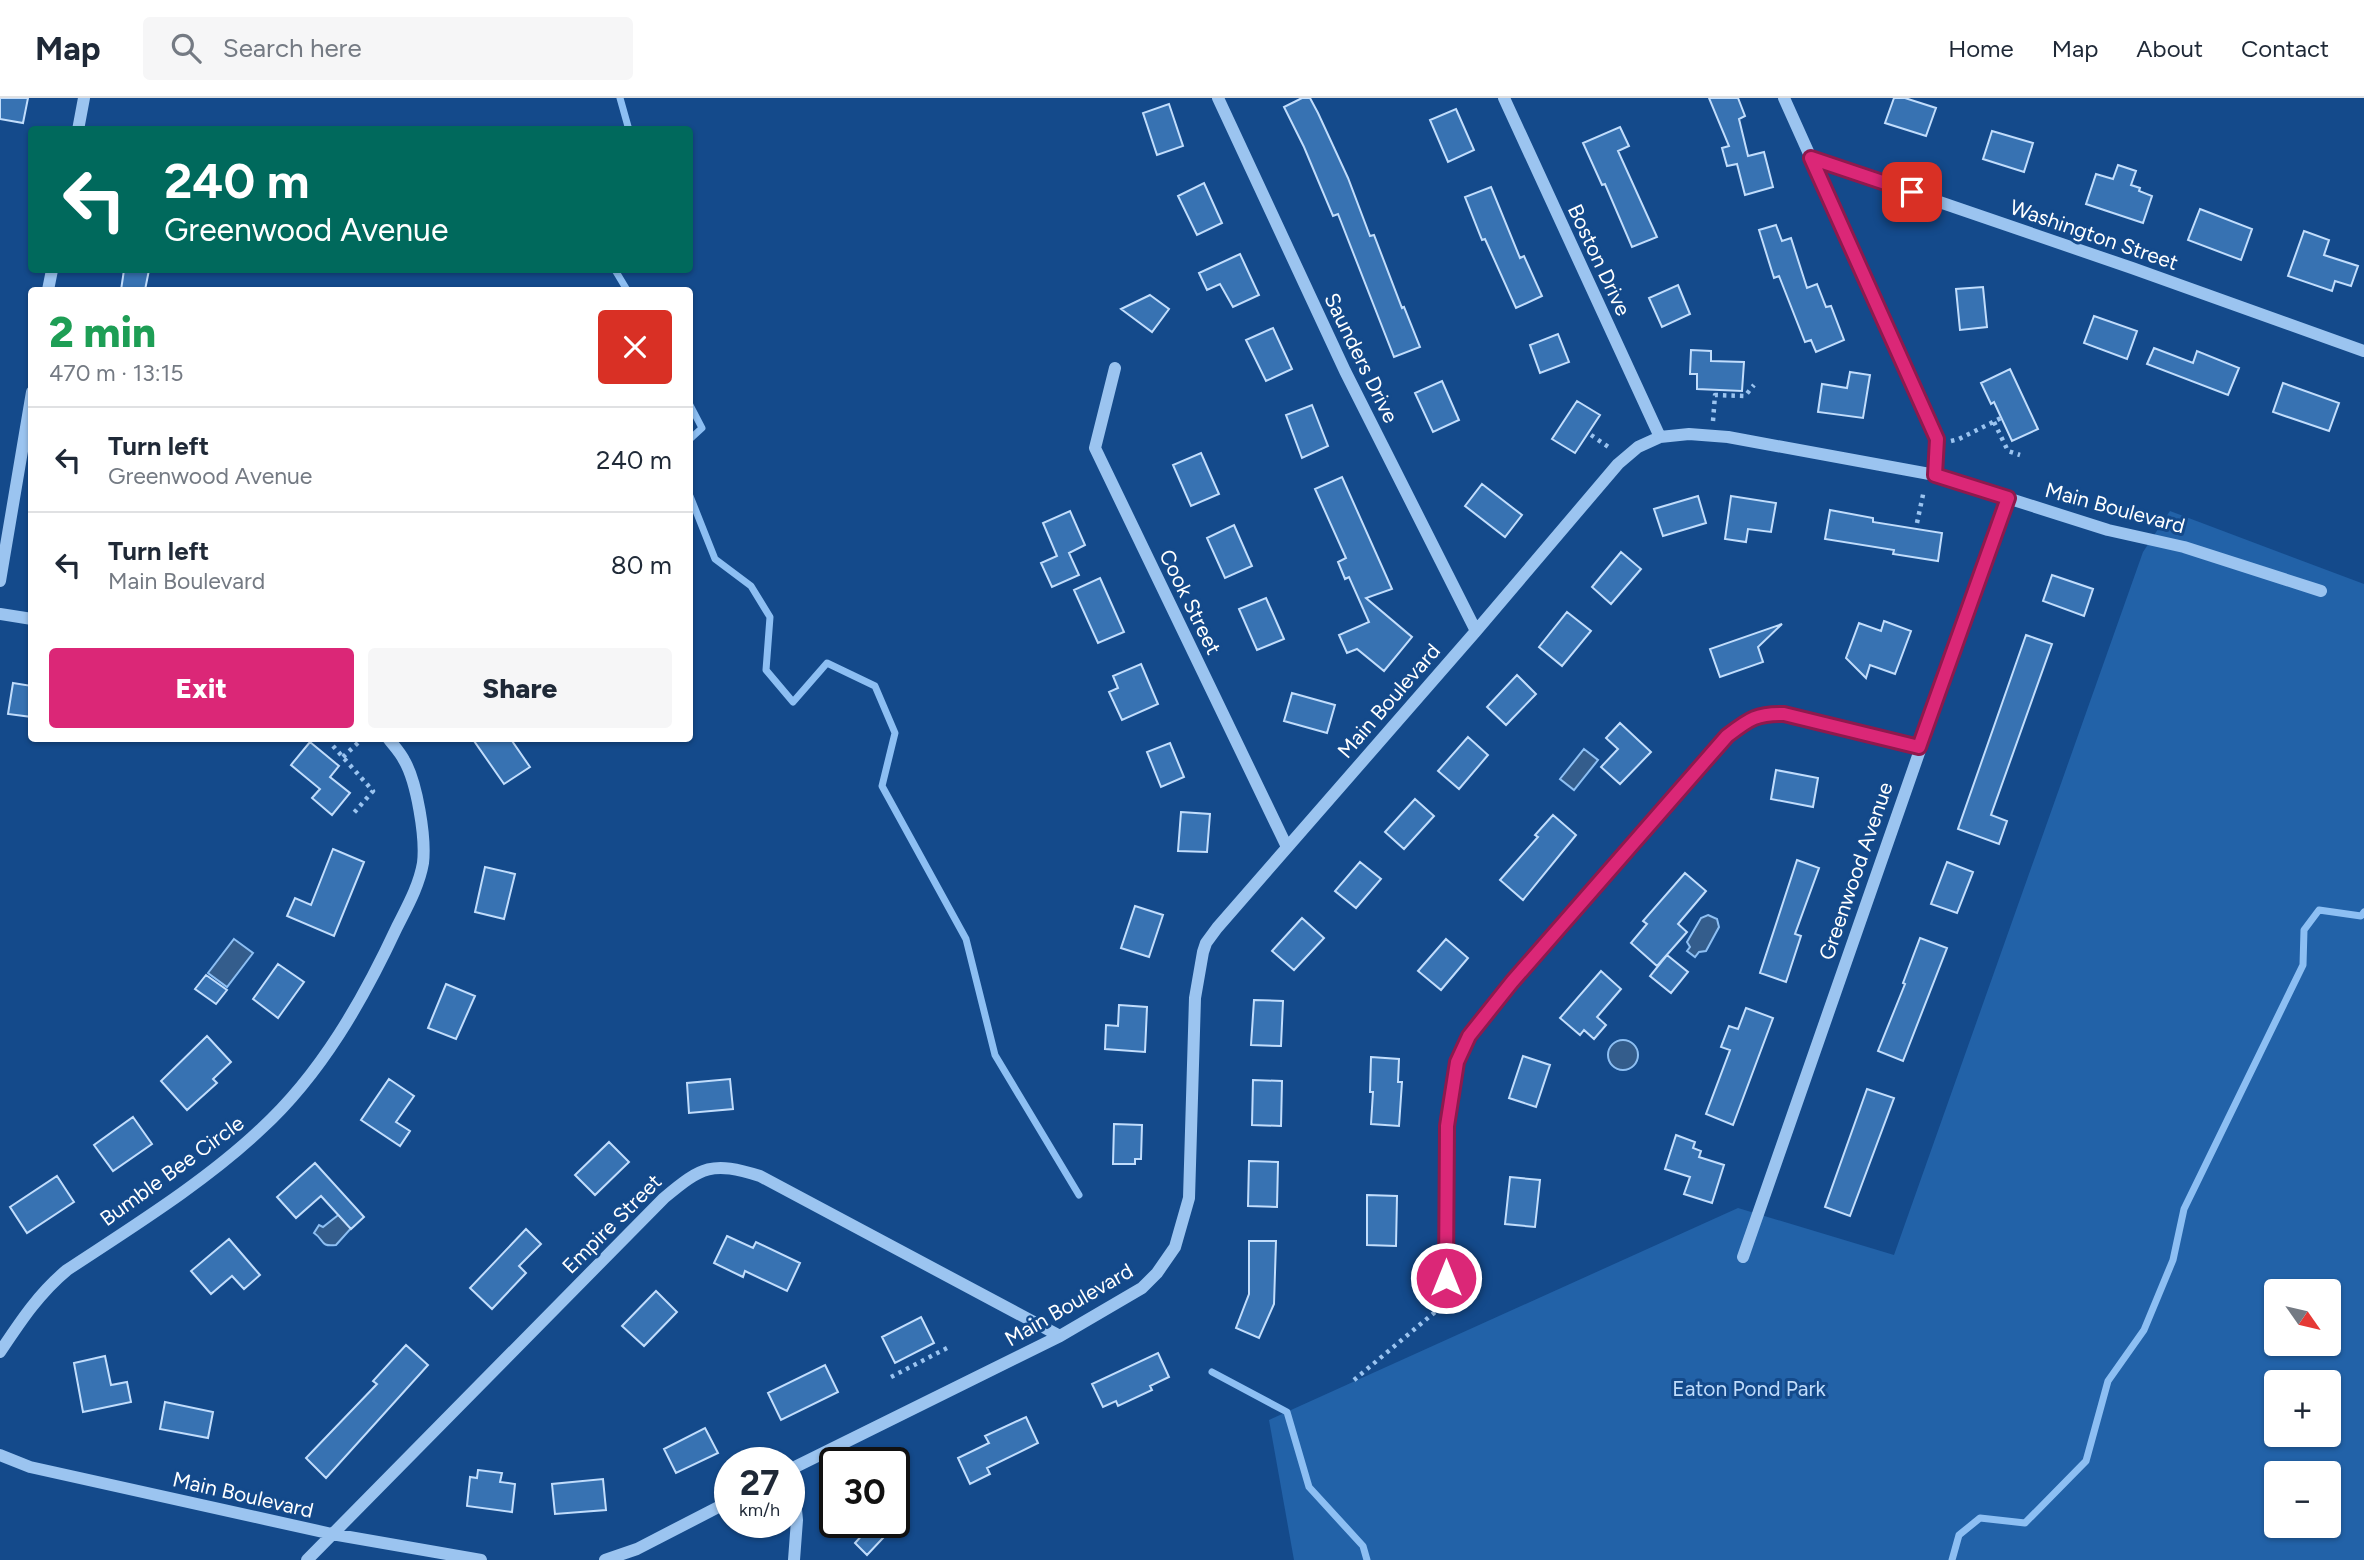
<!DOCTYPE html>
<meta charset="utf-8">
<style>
body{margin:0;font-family:Figtree,sans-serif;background:#f6f6f7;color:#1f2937;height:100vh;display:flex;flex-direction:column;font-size:26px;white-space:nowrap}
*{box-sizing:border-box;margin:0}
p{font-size:23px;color:#747a83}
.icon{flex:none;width:38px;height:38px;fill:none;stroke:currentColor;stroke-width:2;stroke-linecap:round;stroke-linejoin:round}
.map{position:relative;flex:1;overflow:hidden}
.drawer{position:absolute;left:28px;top:189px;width:665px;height:455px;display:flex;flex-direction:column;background:#fff;border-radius:7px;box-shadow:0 2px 5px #0004}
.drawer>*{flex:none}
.banner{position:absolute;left:28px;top:28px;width:665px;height:147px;border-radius:7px;box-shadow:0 2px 5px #0004;background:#00695c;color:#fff;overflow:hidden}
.needle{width:46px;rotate:124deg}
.buttons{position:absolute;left:2264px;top:1181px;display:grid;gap:14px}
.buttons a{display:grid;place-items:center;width:77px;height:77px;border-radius:7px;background:#fff;box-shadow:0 2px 5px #0004;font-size:35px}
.speed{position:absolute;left:714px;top:1349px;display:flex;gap:14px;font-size:35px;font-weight:700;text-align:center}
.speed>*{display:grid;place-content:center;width:91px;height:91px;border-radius:50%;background:#fff;box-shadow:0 2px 5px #0004;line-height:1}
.speed small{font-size:18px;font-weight:400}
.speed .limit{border:4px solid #111;border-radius:10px;background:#fff;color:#111}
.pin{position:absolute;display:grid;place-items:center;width:60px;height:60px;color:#fff;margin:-30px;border-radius:14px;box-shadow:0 4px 10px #0006}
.me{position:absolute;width:77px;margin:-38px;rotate:0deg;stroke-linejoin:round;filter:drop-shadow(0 0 5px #0008)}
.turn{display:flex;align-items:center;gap:24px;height:147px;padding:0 21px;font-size:32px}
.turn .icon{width:91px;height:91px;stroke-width:2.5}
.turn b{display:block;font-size:49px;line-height:60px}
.round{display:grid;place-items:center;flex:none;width:74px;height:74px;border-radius:7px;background:#f6f6f7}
.summary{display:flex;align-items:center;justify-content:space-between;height:119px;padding:0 21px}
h1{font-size:42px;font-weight:800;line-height:52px;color:#1e9e55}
.primary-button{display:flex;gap:14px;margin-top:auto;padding:14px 21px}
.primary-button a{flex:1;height:80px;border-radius:7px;background:#db2777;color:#fff;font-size:28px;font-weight:800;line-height:80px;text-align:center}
.primary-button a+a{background:#f6f6f7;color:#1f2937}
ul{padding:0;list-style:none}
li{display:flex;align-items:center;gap:21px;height:105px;padding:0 21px;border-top:2px solid #e0e1e3}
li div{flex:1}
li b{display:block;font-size:26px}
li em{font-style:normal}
header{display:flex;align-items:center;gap:42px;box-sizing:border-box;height:98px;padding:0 35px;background:#fff;border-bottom:2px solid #e0e1e3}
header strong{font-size:33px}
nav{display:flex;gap:38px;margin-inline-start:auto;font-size:24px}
.search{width:490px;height:63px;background:#f6f6f7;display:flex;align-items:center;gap:18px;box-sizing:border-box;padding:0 24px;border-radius:7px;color:#747a83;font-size:26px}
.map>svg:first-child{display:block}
</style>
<header>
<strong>Map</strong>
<div class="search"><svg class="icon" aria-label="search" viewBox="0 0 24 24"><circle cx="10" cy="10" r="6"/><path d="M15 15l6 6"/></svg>Search here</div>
<nav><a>Home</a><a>Map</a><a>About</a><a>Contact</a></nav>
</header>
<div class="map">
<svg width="2364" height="1462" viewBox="0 0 2364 1462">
<rect width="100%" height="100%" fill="#144a8b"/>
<path fill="#2262a8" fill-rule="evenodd" d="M 2170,413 L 2364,486 L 2364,1462 L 1294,1462 L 1269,1322 L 1738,1110 L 1894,1157 L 2143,454 ZM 2277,1194 L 2329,1194 L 2329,1246 L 2277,1246 ZM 2277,1284 L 2329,1284 L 2329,1337 L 2277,1337 ZM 2277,1376 L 2329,1376 L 2329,1428 L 2277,1428 Z"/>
<path fill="#345d8c" stroke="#8dbff3" stroke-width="2" d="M 1584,651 L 1598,662 L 1574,692 L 1560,681 Z
M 1708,817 L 1717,821 L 1719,829 L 1706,853 L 1699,854 L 1695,859 L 1687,853 L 1690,849 L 1687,844 L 1701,820 Z
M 234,841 L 253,855 L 227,889 L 208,875 Z
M1608 957a15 15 0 1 1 30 0a15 15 0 1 1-30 0Z
M 342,1114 L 354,1127 L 336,1147 C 319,1149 325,1142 314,1135 L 319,1127 L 323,1129 Z"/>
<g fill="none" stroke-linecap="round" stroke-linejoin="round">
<path stroke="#8dbff3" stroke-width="7" d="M 620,0 L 629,32
M 615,172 L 627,192
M 690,307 L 702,330 L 690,341
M 690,398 L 715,461 L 751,488 L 770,519 L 766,572 L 793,604 L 827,565 L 875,588 L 895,635 L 882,688 L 966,841 L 995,957 L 1079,1097
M 1212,1274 L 1287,1314 L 1309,1389 L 1363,1448 L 1367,1462
M 1952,1462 L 1959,1437 L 1980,1420 L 2025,1425 L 2086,1363 L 2108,1283 L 2144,1232 L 2173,1162 L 2184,1111 L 2303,867 L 2304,832 L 2319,812 L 2361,818 L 2364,814"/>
</g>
<path fill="#3772b2" stroke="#c1ddfc" stroke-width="2" d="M 0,0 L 28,0 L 23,25 L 0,21 Z
M 1302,0 L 1310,0 L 1318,15 L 1348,80 L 1370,138 L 1374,137 L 1402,210 L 1404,209 L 1420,249 L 1394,259 L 1338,116 L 1333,118 L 1304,49 L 1284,9 Z
M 1709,0 L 1738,0 L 1745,18 L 1739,21 L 1748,58 L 1764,54 L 1773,89 L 1745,97 L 1737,66 L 1727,68 L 1722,50 L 1729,48 Z
M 1894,0 L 1905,0 L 1936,10 L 1926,38 L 1885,25 Z
M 1169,6 L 1183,48 L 1157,57 L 1143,15 Z
M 1456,11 L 1474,52 L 1448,64 L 1430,22 Z
M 1620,29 L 1629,48 L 1618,53 L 1657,139 L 1632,149 L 1605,86 L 1602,87 L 1583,45 Z
M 1992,33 L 2033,45 L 2024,74 L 1983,61 Z
M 2118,67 L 2136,73 L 2131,87 L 2140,90 L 2139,93 L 2152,98 L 2143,125 L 2086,106 L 2096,76 L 2113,81 Z
M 1204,85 L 1222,125 L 1197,137 L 1178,98 Z
M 1491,89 L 1520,160 L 1524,158 L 1542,198 L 1516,210 L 1485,141 L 1482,142 L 1465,99 Z
M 2200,111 L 2252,131 L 2241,162 L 2188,142 Z
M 1776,127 L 1782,143 L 1791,140 L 1807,190 L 1817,186 L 1826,209 L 1831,208 L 1844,242 L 1816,254 L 1811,242 L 1805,244 L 1779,178 L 1774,180 L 1759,132 Z
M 2304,133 L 2329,142 L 2324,157 L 2358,168 L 2351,188 L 2335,183 L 2332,193 L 2288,178 Z
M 1240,156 L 1259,197 L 1233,209 L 1220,186 L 1207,192 L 1199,175 Z
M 124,172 L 149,172 L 145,192 L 121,192 Z
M 1678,187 L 1690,216 L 1662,229 L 1649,200 Z
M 1983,189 L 1987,229 L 1960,232 L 1956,191 Z
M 1150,197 L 1169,211 L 1152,234 L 1121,211 Z
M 2094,218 L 2137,233 L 2127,261 L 2084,245 Z
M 1273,230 L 1292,271 L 1266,283 L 1246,242 Z
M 1558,236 L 1569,264 L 1540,275 L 1530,247 Z
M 2154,250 L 2193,265 L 2197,253 L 2239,270 L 2228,297 L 2147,266 Z
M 1691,252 L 1711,253 L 1711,263 L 1744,264 L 1742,293 L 1697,291 L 1697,276 L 1690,276 Z
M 2010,271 L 2038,331 L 2012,343 L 1994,304 L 1991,306 L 1981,285 Z
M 1850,274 L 1870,277 L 1863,320 L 1818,314 L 1822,286 L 1847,290 Z
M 1442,283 L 1459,322 L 1433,334 L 1415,295 Z
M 2283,285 L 2339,305 L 2329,333 L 2273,314 Z
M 1577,303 L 1600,317 L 1575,355 L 1552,341 Z
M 1312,307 L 1328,348 L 1302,360 L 1286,317 Z
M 1201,355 L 1219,396 L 1191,408 L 1173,367 Z
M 1342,379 L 1392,491 L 1366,500 L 1412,539 L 1384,573 L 1357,551 L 1347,555 L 1339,537 L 1369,524 L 1349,479 L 1345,481 L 1338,464 L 1346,460 L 1315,391 Z
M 1482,386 L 1522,417 L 1505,439 L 1465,408 Z
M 1698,398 L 1706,425 L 1663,438 L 1654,411 Z
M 1731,398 L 1776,405 L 1771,434 L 1748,431 L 1746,444 L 1725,441 Z
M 1830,412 L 1873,420 L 1873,424 L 1942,435 L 1938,463 L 1893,456 L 1894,452 L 1825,441 Z
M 1070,413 L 1085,447 L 1069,455 L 1079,477 L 1052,489 L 1041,465 L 1057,458 L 1043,425 Z
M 1234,427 L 1252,468 L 1225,480 L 1207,440 Z
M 1621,454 L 1641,471 L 1611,506 L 1592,489 Z
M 2052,477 L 2093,491 L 2084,518 L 2043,503 Z
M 1100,480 L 1124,534 L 1098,545 L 1074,492 Z
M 1266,500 L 1284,541 L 1257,552 L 1239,511 Z
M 1567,514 L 1591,533 L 1562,568 L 1539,549 Z
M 1884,523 L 1911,533 L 1895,576 L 1870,567 L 1866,580 L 1846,560 L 1859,525 L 1881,533 Z
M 1782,526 L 1758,549 L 1763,564 L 1720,579 L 1710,551 Z
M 2026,537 L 2052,546 L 1991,717 L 2007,723 L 1999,746 L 1958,731 Z
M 1141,566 L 1158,606 L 1122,622 L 1109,594 L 1118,590 L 1113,578 Z
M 1517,577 L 1536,596 L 1506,627 L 1487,609 Z
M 13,585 L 32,588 L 32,619 L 8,616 Z
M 1292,595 L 1335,607 L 1327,635 L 1284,623 Z
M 1620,625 L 1651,654 L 1620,686 L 1601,669 L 1618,651 L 1606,640 Z
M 1468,639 L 1488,657 L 1459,691 L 1438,673 Z
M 472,640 L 510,640 L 530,669 L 504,686 Z
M 310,644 L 339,668 L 330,679 L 350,695 L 332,717 L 312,700 L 320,691 L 291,667 Z
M 1170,645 L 1184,679 L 1161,689 L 1147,654 Z
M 1776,672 L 1818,680 L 1813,709 L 1771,701 Z
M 1415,701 L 1434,718 L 1404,751 L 1385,734 Z
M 1181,714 L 1210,716 L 1207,754 L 1178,753 Z
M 1553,717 L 1576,737 L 1523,802 L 1500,782 L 1538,739 L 1535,737 Z
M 333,751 L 364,764 L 334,838 L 287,818 L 295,800 L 311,807 Z
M 1797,762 L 1819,770 L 1795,836 L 1801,838 L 1786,884 L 1760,875 Z
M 1360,764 L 1381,781 L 1356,810 L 1335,793 Z
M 1947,764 L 1973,774 L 1957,815 L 1931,806 Z
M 485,769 L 515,776 L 504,821 L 475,814 Z
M 1685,775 L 1706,793 L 1678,826 L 1687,834 L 1657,868 L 1631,845 L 1647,826 L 1643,823 Z
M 1135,808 L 1163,817 L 1149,859 L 1121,850 Z
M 1302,820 L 1324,840 L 1294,872 L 1272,853 Z
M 1920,840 L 1947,850 L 1903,963 L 1878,953 L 1905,886 L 1903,885 Z
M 1446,841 L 1468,860 L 1441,892 L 1418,873 Z
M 1667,857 L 1688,874 L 1671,895 L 1650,878 Z
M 278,866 L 304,884 L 278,920 L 253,901 Z
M 1601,873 L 1621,891 L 1597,919 L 1606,927 L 1594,941 L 1584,932 L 1580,937 L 1560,920 Z
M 206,877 L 227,892 L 216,906 L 195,891 Z
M 446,886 L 475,898 L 456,941 L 428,930 Z
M 1254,902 L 1283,903 L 1281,948 L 1251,947 Z
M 1119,907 L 1147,909 L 1145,954 L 1105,951 L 1106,927 L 1118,928 Z
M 1746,910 L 1773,920 L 1733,1027 L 1706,1016 L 1730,952 L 1721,949 L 1729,928 L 1738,931 Z
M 207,938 L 231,964 L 213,981 L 217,985 L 187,1012 L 161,983 Z
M 1523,958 L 1550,967 L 1536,1009 L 1509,1000 Z
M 1371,959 L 1399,961 L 1398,984 L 1402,984 L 1399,1028 L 1371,1026 L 1373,994 L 1370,994 Z
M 389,981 L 414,998 L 396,1024 L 410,1033 L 400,1048 L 361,1022 Z
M 730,981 L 733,1011 L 689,1015 L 687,985 Z
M 1253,982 L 1282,983 L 1281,1028 L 1252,1027 Z
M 1867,991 L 1894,1000 L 1850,1118 L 1825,1109 Z
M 133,1019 L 152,1046 L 113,1073 L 94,1047 Z
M 1114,1026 L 1142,1027 L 1141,1061 L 1135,1061 L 1135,1066 L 1113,1066 Z
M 1676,1037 L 1695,1044 L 1693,1050 L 1701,1053 L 1699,1059 L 1724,1067 L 1712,1105 L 1684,1096 L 1690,1079 L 1665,1071 Z
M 609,1044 L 629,1064 L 595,1097 L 575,1077 Z
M 1249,1063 L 1278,1064 L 1277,1109 L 1248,1108 Z
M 315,1065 L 364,1119 L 351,1131 L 321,1098 L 296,1120 L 277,1099 Z
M 57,1078 L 74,1104 L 27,1135 L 10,1109 Z
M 1510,1079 L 1540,1082 L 1535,1129 L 1505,1126 Z
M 1367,1097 L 1397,1098 L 1396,1148 L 1367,1147 Z
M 526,1131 L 541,1146 L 519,1168 L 526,1175 L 492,1211 L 470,1190 Z
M 727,1138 L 753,1150 L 756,1144 L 800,1165 L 787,1193 L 745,1173 L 743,1179 L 714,1165 Z
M 229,1141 L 260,1177 L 244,1191 L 232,1178 L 211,1196 L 191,1173 Z
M 1249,1143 L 1276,1143 L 1274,1206 L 1259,1240 L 1236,1230 L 1249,1196 Z
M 656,1193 L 677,1214 L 644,1248 L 622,1228 Z
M 921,1219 L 934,1245 L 895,1265 L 882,1239 Z
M 406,1247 L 428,1267 L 326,1380 L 306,1360 L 377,1286 L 373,1283 Z
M 1158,1255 L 1169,1279 L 1150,1288 L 1152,1292 L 1118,1308 L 1116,1303 L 1103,1309 L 1092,1286 Z
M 105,1258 L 111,1287 L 127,1284 L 131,1304 L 83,1314 L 74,1265 Z
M 825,1267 L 838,1294 L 781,1322 L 768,1295 Z
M 165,1304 L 213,1314 L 208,1340 L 160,1331 Z
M 1026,1319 L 1038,1345 L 987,1370 L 990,1376 L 970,1386 L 958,1360 L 989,1345 L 985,1338 Z
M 705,1330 L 718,1355 L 676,1375 L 664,1351 Z
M 478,1372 L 502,1375 L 500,1384 L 515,1386 L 512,1414 L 467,1408 L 470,1379 L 477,1380 Z
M 603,1381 L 606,1412 L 555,1416 L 552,1386 Z
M 874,1424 L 898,1424 L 867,1457 L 855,1445 Z"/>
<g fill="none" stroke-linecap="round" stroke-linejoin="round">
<path stroke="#9bc4f0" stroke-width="4.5" stroke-dasharray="3.5 5" stroke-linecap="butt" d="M 1713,323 L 1715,297 L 1745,298 L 1754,287
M 1994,324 L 2008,353 L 2020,357
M 1591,337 L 1610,350
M 1951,343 L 1959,341 L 2001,320
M 1917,425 L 1924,392
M 333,648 L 373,693 L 352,717
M 343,659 L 362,641
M 891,1279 L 949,1249
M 1354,1282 L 1435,1214"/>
<path stroke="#9bc4f0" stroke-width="12" d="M 1218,0 L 1345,273 L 1476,533
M 1504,0 L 1660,339
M 1784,0 L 1937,341 L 1935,377
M 78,32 L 84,0
M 1811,60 L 2132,170 L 2364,253
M 48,192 L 52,172
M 1115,270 L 1095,350 L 1287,749
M 0,483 L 32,294
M 0,516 L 32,521
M 1743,1159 L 2008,400
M 1446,1205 L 1446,1028 L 1457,964 L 1469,938 L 1512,884 L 1727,638 C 1748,621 1755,615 1784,616 L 1919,649
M 0,1254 C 20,1224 39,1195 67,1172 C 132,1129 205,1084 261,1031 C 321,976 363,902 397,829 C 407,809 419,788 423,765 C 426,740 417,684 404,662 C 400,654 393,647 388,640
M 0,1357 L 30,1369 L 332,1436 L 481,1462
M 792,1371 L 797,1422 L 794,1462
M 789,1372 L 1060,1238 L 1142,1190 L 1157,1175 L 1175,1149 L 1189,1100 L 1195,900 L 1203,854 L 1206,845 L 1217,830 L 1476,533 L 1618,366 L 1638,349 L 1660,339 L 1689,336 L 1728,339 L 1935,377 L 2108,432 L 2184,449 L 2321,493
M 307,1462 L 664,1100 C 702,1068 712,1063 760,1078 L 1060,1238
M 605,1462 L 637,1451 L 730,1403"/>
</g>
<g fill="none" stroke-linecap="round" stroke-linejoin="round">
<defs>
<path id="route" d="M 1446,1180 L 1447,1028 L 1457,964 L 1469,938 L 1512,884 L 1727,638 C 1748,622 1756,615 1784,616 L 1919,649 L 2008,400 L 1935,377 L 1937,341 L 1811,60 L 1912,94"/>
</defs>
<use href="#route" stroke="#8e194d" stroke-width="18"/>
<use href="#route" stroke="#db2777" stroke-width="12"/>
</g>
<g text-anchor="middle" stroke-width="6" stroke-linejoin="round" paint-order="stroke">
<g font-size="21" fill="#fff" stroke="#144a8b">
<text transform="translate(2094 137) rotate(19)" y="7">Washington Street</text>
<text transform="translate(1599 162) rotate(65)" y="7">Boston Drive</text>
<text transform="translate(1361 260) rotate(64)" y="7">Saunders Drive</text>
<text transform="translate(2115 410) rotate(15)" y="7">Main Boulevard</text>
<text transform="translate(1190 504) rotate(64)" y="7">Cook Street</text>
<text transform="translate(1389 603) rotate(-49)" y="7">Main Boulevard</text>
<text transform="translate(1856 773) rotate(-71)" y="7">Greenwood Avenue</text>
<text transform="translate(172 1073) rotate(-36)" y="7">Bumble Bee Circle</text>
<text transform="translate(612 1126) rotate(-45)" y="7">Empire Street</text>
<text transform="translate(1069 1207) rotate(-30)" y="7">Main Boulevard</text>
<text transform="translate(243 1397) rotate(13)" y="7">Main Boulevard</text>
</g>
<g font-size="21" fill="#c1ddfc" stroke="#144a8b">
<text x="1749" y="1298">Eaton Pond Park</text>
</g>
</g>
</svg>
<div class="buttons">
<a><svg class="needle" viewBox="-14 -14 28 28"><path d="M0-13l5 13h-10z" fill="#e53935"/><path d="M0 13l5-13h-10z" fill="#747a83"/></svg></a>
<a>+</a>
<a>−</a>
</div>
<div class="speed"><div>27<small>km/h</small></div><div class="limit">30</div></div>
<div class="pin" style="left:1912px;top:94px;background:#d93025"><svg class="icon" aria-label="arrive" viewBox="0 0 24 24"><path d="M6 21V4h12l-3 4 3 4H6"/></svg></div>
<svg class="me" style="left:1446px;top:1180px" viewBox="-20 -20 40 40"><circle r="17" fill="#db2777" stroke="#fff" stroke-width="3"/><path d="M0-11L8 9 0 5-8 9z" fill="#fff"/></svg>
<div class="banner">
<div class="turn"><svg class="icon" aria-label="left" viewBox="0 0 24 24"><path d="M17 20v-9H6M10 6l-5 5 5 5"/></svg><div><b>240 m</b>Greenwood Avenue</div></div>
</div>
<section class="drawer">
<div class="summary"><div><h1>2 min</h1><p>470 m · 13:15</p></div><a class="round" style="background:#d93025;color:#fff"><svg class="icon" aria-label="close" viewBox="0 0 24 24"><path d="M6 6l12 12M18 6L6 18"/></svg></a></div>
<ul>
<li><svg class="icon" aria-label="left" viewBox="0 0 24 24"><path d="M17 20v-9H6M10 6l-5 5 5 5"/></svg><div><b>Turn left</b><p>Greenwood Avenue</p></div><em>240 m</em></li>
<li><svg class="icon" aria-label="left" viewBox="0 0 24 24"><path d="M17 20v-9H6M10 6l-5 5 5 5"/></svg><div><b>Turn left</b><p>Main Boulevard</p></div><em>80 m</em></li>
</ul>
<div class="primary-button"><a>Exit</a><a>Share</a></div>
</section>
</div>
